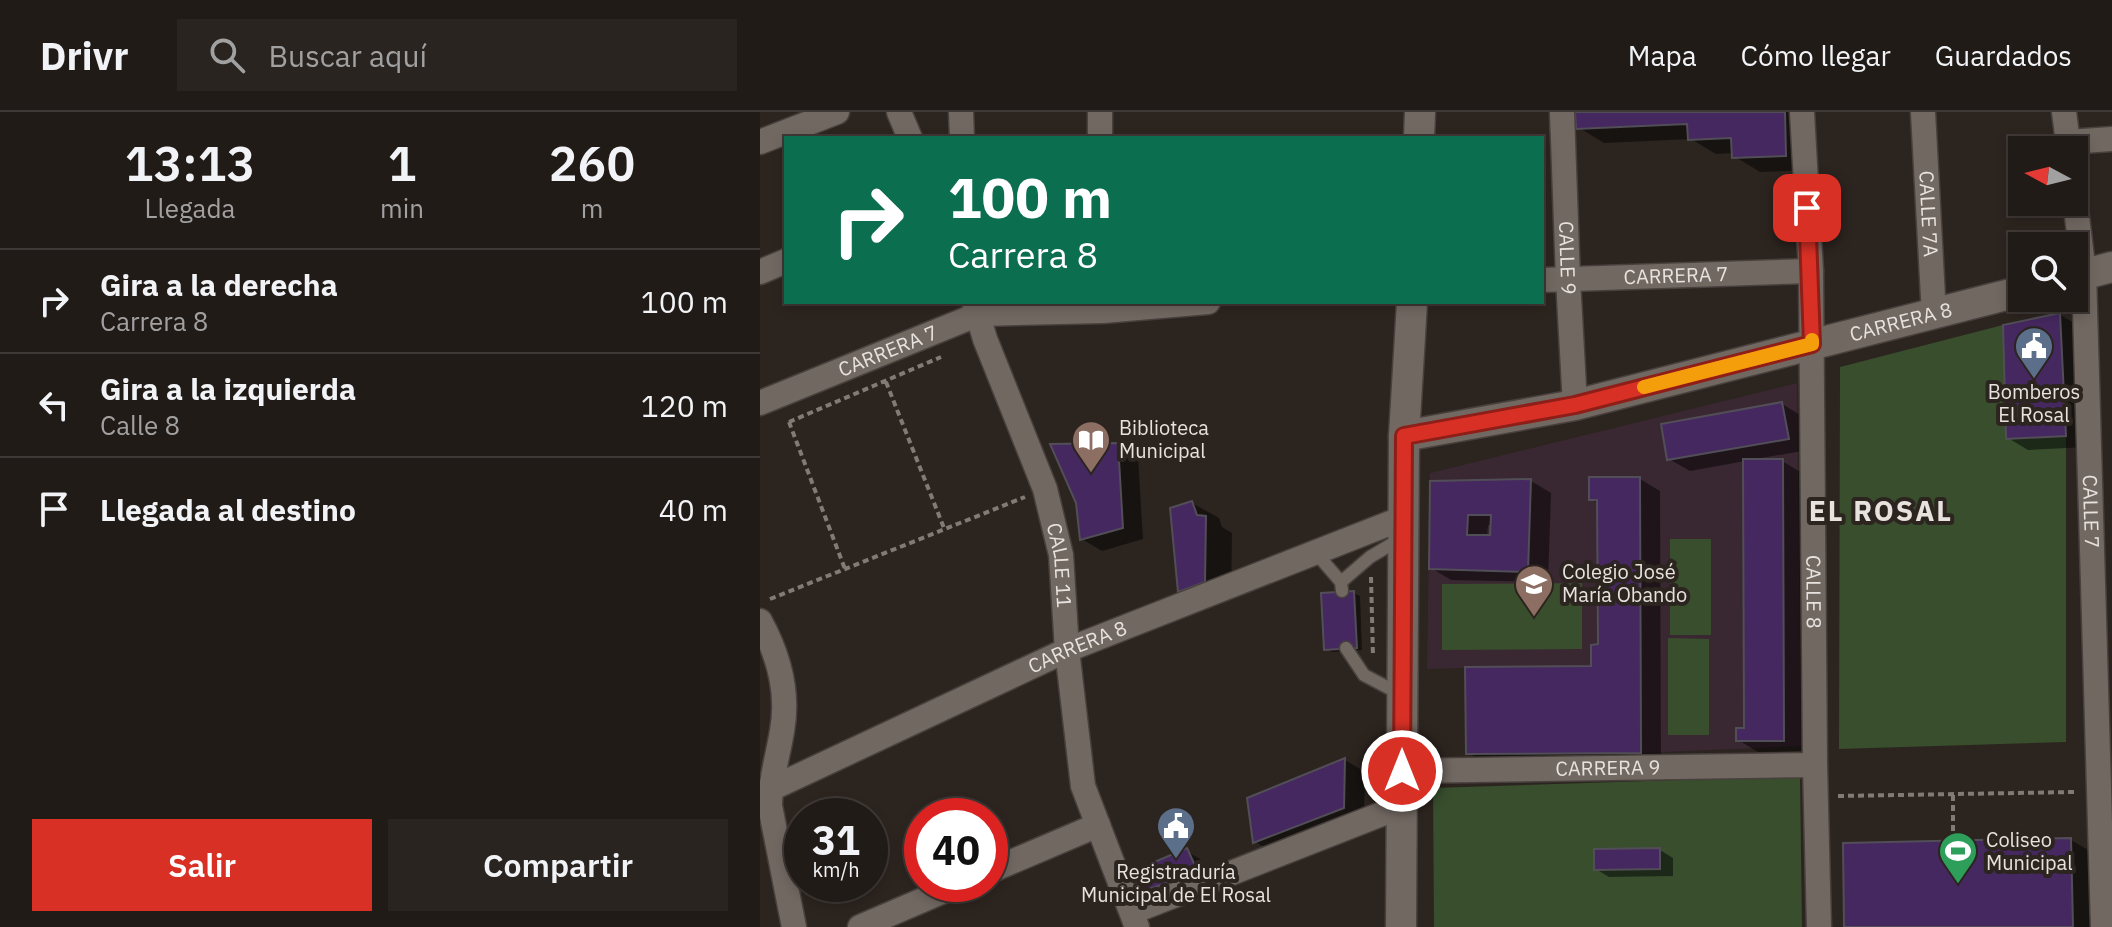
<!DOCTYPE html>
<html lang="es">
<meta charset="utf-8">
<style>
body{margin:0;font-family:"IBM Plex Sans",sans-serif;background:#292420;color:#f1f3f6;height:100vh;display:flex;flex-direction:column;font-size:30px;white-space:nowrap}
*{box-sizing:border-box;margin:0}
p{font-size:26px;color:#a2a1a1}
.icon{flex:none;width:44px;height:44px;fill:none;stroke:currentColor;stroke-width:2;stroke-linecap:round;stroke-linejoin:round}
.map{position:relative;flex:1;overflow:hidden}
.drawer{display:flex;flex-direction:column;background:#211b17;width:760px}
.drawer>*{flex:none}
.top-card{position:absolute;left:24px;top:24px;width:760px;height:168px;border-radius:0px;box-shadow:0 4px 12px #0003,0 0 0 2px #3e3936;background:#0b6e4f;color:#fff;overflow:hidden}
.needle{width:52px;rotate:277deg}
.tools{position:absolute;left:1248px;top:24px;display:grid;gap:16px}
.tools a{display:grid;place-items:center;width:80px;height:80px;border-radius:0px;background:#211b17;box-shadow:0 4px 12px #0003,0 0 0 2px #3e3936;font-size:40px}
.speed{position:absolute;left:24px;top:686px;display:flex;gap:16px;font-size:40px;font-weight:700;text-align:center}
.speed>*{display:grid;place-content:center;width:104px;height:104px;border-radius:50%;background:#211b17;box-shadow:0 4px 12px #0003,0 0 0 2px #3e3936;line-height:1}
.speed small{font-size:20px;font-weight:400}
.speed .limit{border:12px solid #d22;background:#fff;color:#111}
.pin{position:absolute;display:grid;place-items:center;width:68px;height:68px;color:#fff;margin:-34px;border-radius:16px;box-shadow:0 4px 12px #0006}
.me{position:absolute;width:88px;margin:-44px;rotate:0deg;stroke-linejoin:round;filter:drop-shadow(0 0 6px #0008)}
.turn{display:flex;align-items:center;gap:28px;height:168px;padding:0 32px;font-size:36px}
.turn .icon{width:104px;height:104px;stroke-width:2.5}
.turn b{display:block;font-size:56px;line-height:68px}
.eta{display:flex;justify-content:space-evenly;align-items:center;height:136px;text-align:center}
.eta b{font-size:48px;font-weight:600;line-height:56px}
.primary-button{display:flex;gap:16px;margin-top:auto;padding:16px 32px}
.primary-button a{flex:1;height:92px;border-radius:0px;background:#d93025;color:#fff;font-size:32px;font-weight:600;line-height:92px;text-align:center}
.primary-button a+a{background:#292420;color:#f1f3f6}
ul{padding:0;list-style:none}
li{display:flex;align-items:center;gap:24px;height:104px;padding:0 32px;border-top:2px solid #3e3936}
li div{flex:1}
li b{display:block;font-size:30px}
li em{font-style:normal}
header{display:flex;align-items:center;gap:48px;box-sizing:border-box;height:112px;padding:0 40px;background:#211b17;border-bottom:2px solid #3e3936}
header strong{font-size:38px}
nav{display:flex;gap:44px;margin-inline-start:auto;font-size:28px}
.search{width:560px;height:72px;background:#292420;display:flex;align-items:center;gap:20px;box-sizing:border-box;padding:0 28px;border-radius:0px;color:#a2a1a1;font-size:30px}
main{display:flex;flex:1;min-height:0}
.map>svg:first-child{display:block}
</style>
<header>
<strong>Drivr</strong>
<div class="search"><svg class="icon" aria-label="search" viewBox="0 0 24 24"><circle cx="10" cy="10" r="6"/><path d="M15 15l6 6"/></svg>Buscar aquí</div>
<nav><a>Mapa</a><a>Cómo llegar</a><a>Guardados</a></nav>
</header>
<main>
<section class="drawer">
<div class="eta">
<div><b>13:13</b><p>Llegada</p></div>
<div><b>1</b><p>min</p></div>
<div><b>260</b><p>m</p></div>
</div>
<ul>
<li><svg class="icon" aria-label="right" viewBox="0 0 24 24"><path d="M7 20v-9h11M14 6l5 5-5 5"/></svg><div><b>Gira a la derecha</b><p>Carrera 8</p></div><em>100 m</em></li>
<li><svg class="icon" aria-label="left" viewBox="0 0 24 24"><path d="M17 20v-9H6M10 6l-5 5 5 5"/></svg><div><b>Gira a la izquierda</b><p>Calle 8</p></div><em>120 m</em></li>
<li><svg class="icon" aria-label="arrive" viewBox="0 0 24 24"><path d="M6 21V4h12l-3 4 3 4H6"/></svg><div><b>Llegada al destino</b></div><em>40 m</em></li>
</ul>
<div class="primary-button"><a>Salir</a><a>Compartir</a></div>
</section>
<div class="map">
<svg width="1352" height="815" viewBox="0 0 1352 815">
<rect width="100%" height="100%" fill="#2c241f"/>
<path fill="#392731" d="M 1037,271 L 1041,634 L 881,641 L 706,642 L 705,556 L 667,557 L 670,361 Z"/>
<path fill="#384e2d" d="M 1243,213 L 1246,327 L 1306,324 L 1306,630 L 1079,637 L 1080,255 Z
M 910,427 L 951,427 L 951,523 L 910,523 Z
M 822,471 L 822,537 L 682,538 L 682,472 Z
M 908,526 L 949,527 L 949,623 L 908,623 Z
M 1040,664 L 1042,815 L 674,815 L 673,676 Z"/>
<path fill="#0007" fill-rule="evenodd" d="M 817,0 L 1050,0 L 1052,58 L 1000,60 L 974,44 L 974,41 L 956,42 L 931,27 L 844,31 L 818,15 Z
M 1300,203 L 1320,214 L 1326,335 L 1268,338 L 1248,326 Z
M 1022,292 L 1042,304 L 1048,338 L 996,347 L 996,349 L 1022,349 L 1042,361 L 1044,639 L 998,640 L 978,628 L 986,618 L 985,349 L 930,359 L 909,347 Z
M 358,333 L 378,345 L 383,427 L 342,439 L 322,427 L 317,391 Z
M 880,367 L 900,379 L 901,651 L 728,652 L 708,641 L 833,556 L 840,534 L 839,392 L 831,387 Z
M 771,369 L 791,381 L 788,470 L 691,468 L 671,456 L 672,371 ZM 728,413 L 733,414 L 732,425 L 727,425 Z
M 432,391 L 459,406 L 462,415 L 472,421 L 471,485 L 446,494 L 420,478 Z
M 593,481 L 600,484 L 602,538 L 572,540 L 566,536 Z
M 585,648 L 605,660 L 604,707 L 515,741 L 495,730 Z
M 1311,728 L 1337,743 L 1339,815 L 1086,815 Z
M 900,738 L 913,746 L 913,764 L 849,765 L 836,757 Z
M 426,739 L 440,747 L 450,767 L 396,786 L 382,778 Z"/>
<path fill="#45285f" stroke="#524e57" stroke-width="2" fill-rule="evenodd" d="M 815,0 L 1025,0 L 1026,44 L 972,46 L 971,26 L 928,28 L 927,12 L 816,17 Z
M 1300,201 L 1306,324 L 1246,327 L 1243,213 Z
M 1022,290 L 1029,327 L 907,348 L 901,312 Z
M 358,331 L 363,416 L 320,428 L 316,391 L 290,332 Z
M 983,347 L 1023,347 L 1024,629 L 976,629 L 976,616 L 984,616 Z
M 829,365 L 880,365 L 881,641 L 706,642 L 705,555 L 831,554 L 831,533 L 838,532 L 837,388 L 829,388 Z
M 771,367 L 768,460 L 669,457 L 670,369 ZM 708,403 L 731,403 L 730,423 L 707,423 Z
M 432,389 L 437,403 L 446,404 L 445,470 L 418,480 L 410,396 Z
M 594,479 L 597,536 L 564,538 L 561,481 Z
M 585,646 L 584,696 L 493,731 L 487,686 Z
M 1311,726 L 1313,815 L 1084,815 L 1083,731 Z
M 427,736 L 438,760 L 381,780 L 371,760 Z
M 900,736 L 900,757 L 834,758 L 834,737 Z"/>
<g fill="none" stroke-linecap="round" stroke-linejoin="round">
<defs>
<path id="service" d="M 556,441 L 581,470
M 582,479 L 581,470 L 610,445 L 642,426
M 586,536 L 604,563 L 640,582"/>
<g id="minor">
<path d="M 139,0 L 150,26"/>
<path d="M 201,0 L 202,26"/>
<path d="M 340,0 L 340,26"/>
<path id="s1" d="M 802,0 L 808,167 L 815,293"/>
<path id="s2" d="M 1042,0 L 1051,159 L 1055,653 L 1059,815"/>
<path id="s3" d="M 1163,0 L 1174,204"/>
<path d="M 1304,0 L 1309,38"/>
<path d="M 0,30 L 77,0"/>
<path d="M 1308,30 L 1352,27"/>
<path id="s4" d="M 1314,80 L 1324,162 L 1343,815"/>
<path d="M 0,160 L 26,149"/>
<path id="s5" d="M 782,168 L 1051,159"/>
<path id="s6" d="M 214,190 L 225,227 L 285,377 L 301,443 L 307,538 L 323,674 L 377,815"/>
<path id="s7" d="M 0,291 L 219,202 L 343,199 L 448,190"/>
<path d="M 0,509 C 18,542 29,581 22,619 C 18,644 10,669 10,694 L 34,815"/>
<path id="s8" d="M 642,659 L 1055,653"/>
<path id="s9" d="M 0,682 L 307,538 L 643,406"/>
<path d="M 230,759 L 338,713"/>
<path d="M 372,800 L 642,694"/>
<path d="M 100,815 L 200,772"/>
</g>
<g id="tertiary">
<path d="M 659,26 L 660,0"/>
<path d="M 1314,165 L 1352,155"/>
<path id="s10" d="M 644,324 L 815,293 L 1262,179"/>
<path d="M 641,815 L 644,324 L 652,190"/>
</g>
</defs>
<use href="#service" stroke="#47403c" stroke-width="15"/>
<use href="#minor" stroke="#47403c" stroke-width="27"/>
<use href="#tertiary" stroke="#47403c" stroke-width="33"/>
<path stroke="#817a76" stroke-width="4" stroke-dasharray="6 4" stroke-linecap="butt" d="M 126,270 L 184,416
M 29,310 L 181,245
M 29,310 L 85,457
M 611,465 L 613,545
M 10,487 L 265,385
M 1078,684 L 1315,680
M 1193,729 L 1193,682"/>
<use href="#service" stroke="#726862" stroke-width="12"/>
<use href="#minor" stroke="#726862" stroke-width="24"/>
<use href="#tertiary" stroke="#726862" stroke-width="30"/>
</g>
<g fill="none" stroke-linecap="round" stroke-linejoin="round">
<defs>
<path id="route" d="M 642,659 L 644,324 L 815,293 L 1052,232 L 1047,96"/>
</defs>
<use href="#route" stroke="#8d1f18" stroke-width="20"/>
<use href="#route" stroke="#d93025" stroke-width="14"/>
<path stroke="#f59e0b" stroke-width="14" d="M 884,275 L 1052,232 L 1052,228"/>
</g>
<defs>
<symbol id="civic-pin" viewBox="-11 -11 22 30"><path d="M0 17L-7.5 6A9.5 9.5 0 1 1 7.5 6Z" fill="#5c6f8a" stroke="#2c241f"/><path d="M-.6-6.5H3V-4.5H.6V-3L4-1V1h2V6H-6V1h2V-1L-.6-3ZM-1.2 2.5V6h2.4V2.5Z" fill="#fff"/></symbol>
<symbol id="library-pin" viewBox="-11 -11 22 30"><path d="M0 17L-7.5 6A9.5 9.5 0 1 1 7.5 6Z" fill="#8d6e63" stroke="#2c241f"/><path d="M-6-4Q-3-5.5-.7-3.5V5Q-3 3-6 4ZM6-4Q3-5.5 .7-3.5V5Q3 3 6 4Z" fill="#fff"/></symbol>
<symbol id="school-pin" viewBox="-11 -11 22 30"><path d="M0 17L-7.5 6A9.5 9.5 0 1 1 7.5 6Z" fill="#8d6e63" stroke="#2c241f"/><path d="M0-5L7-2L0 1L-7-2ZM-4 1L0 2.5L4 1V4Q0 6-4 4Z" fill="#fff"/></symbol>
<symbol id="stadium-pin" viewBox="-11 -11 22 30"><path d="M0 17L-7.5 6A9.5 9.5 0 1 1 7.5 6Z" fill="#2e9e5b" stroke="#2c241f"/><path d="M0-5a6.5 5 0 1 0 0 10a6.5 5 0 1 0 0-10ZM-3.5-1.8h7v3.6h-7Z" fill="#fff"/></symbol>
</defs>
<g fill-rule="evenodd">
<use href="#civic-pin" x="1252" y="212" width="44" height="60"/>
<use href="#library-pin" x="309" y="306" width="44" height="60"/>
<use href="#school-pin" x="752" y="450" width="44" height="60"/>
<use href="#civic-pin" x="394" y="692" width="44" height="60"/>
<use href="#stadium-pin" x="1176" y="717" width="44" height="60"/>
</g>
<g text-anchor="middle" stroke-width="8" stroke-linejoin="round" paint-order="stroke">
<g font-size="20" fill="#e7e2de" stroke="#2c241f">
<text dy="7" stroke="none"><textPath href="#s3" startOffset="102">CALLE 7A</textPath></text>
<text dy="7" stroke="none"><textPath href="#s1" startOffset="146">CALLE 9</textPath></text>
<text dy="7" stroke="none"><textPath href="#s5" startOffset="134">CARRERA 7</textPath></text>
<text dy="7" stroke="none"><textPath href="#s10" startOffset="510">CARRERA 8</textPath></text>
<text dy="7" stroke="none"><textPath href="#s7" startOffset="138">CARRERA 7</textPath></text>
<text dy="7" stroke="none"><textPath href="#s4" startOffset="320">CALLE 7</textPath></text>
<text dy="7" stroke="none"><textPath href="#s6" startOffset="278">CALLE 11</textPath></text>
<text dy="7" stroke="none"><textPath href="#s2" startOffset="480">CALLE 8</textPath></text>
<text dy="7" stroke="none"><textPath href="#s9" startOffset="350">CARRERA 8</textPath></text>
<text dy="7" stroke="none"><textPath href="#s8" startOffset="206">CARRERA 9</textPath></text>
</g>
<g font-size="20" fill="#e7e2de" stroke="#2c241f" text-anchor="start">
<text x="1274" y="287" text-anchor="middle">Bomberos<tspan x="1274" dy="23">El Rosal</tspan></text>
<text x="359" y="323">Biblioteca<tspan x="359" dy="23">Municipal</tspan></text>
<text x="802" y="467">Colegio José<tspan x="802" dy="23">María Obando</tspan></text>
<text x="1226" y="735">Coliseo<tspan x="1226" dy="23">Municipal</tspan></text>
<text x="416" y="767" text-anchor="middle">Registraduría<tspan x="416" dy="23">Municipal de El Rosal</tspan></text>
</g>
<g font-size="28" font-weight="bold" letter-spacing="2" fill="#e7e2de" stroke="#2c241f">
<text x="1121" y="409">EL ROSAL</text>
</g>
</g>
</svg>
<div class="tools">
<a><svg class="needle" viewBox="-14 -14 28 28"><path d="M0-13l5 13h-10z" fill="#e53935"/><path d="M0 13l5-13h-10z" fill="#a2a1a1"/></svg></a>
<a><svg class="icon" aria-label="search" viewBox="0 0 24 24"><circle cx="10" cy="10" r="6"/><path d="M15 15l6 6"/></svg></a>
</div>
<div class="speed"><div>31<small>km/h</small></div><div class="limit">40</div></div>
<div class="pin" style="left:1047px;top:96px;background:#d93025"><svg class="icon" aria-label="arrive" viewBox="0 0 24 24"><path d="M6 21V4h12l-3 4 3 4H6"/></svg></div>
<svg class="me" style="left:642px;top:659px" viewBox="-20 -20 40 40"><circle r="17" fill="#d93025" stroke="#fff" stroke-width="3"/><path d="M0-11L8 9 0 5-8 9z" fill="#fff"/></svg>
<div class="top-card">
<div class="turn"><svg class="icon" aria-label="right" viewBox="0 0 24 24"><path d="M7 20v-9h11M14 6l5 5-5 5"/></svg><div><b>100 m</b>Carrera 8</div></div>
</div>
</div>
</main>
